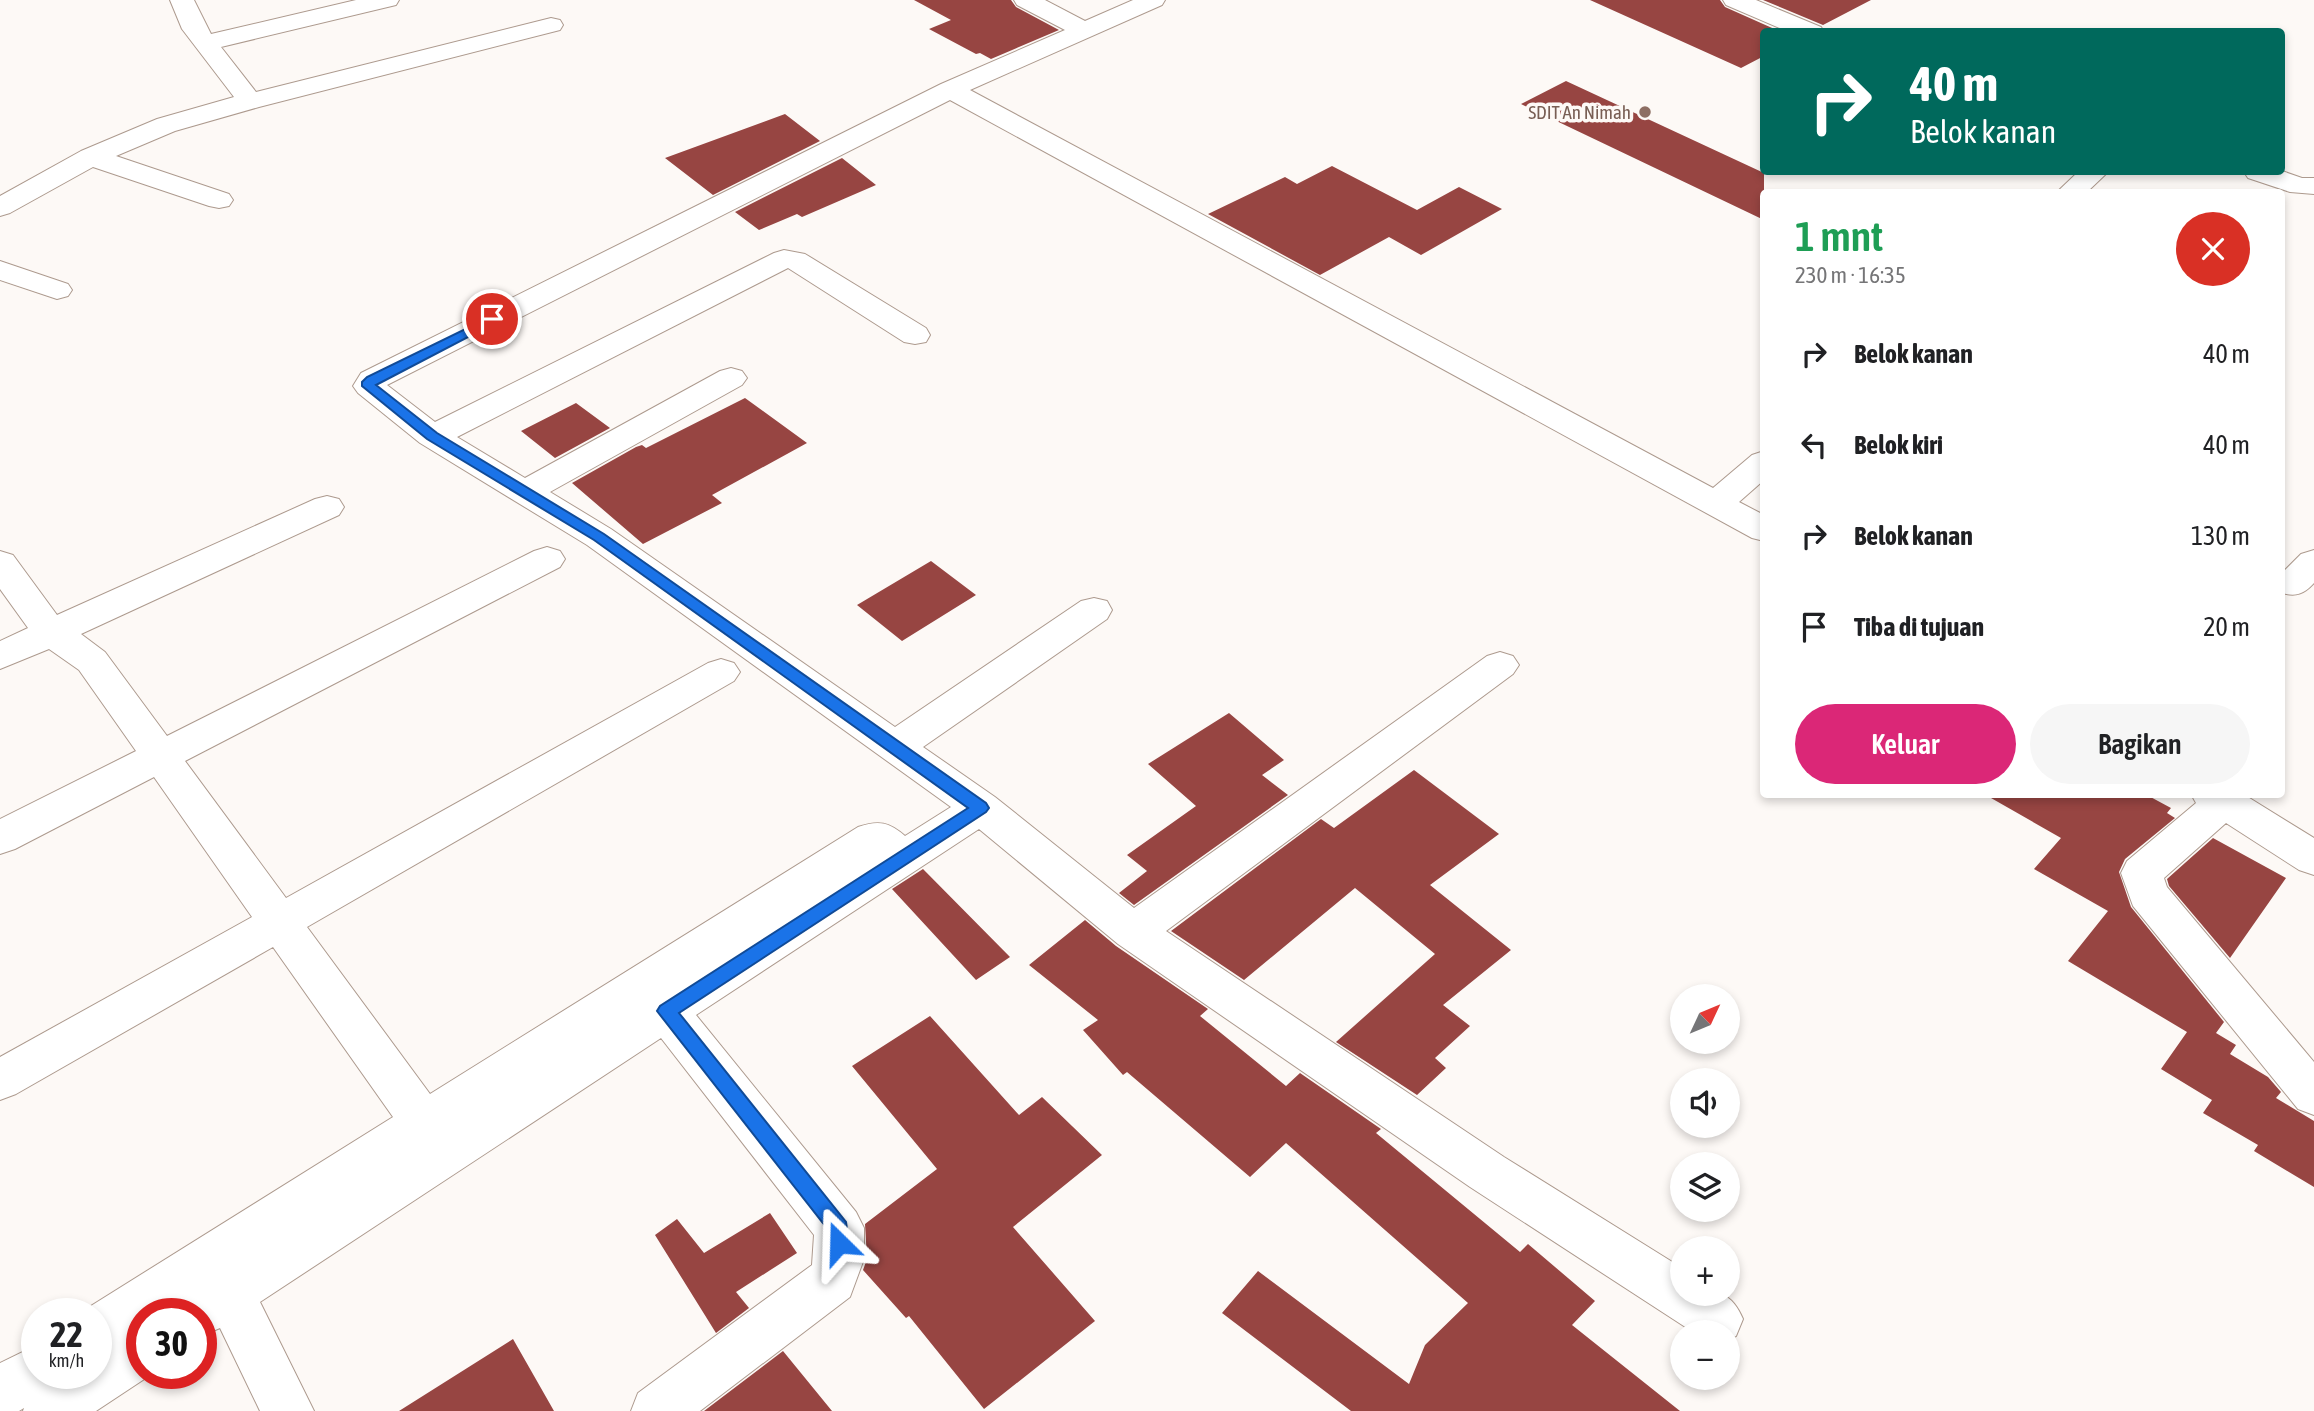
<!DOCTYPE html>
<html lang="id">
<meta charset="utf-8">
<style>
body{margin:0;font-family:"Asap Condensed",sans-serif;background:#f6f6f6;color:#202124;height:100vh;display:flex;flex-direction:column;font-size:26px;white-space:nowrap}
*{box-sizing:border-box;margin:0}
p{font-size:23px;color:#757577}
.icon{flex:none;width:38px;height:38px;fill:none;stroke:currentColor;stroke-width:2;stroke-linecap:round;stroke-linejoin:round}
.map{position:relative;flex:1;overflow:hidden}
.side{position:absolute;left:1760px;top:189px;width:525px;height:609px;display:flex;flex-direction:column;background:#fff;border-radius:7px;box-shadow:0 4px 10px #0003}
.side>*{flex:none}
.top-card{position:absolute;left:1760px;top:28px;width:525px;height:147px;border-radius:7px;box-shadow:0 4px 10px #0003;background:#00695c;color:#fff;overflow:hidden}
.needle{width:46px;rotate:46deg}
.fabs{position:absolute;left:1670px;top:984px;display:grid;gap:14px}
.fabs a{display:grid;place-items:center;width:70px;height:70px;border-radius:50%;background:#fff;box-shadow:0 4px 10px #0003;font-size:35px}
.speed{position:absolute;left:21px;top:1298px;display:flex;gap:14px;font-size:35px;font-weight:700;text-align:center}
.speed>*{display:grid;place-content:center;width:91px;height:91px;border-radius:50%;background:#fff;box-shadow:0 4px 10px #0003;line-height:1}
.speed small{font-size:18px;font-weight:400}
.speed .limit{border:10px solid #d22;background:#fff;color:#111}
.pin{position:absolute;display:grid;place-items:center;width:60px;height:60px;color:#fff;margin:-30px;border:4px solid #fff;border-radius:50%;box-shadow:0 2px 7px #0007}
.me{position:absolute;width:77px;margin:-38px;rotate:338deg;stroke-linejoin:round;filter:drop-shadow(0 0 5px #0008)}
.turn{display:flex;align-items:center;gap:24px;height:147px;padding:0 35px;font-size:32px}
.turn .icon{width:91px;height:91px;stroke-width:2.5}
.turn b{display:block;font-size:49px;line-height:60px}
.round{display:grid;place-items:center;flex:none;width:74px;height:74px;border-radius:37px;background:#f6f6f6}
.overview{display:flex;align-items:center;justify-content:space-between;height:119px;padding:0 35px}
h1{font-size:42px;font-weight:600;line-height:52px;color:#1e9e55}
.action{display:flex;gap:14px;margin-top:auto;padding:14px 35px}
.action a{flex:1;height:80px;border-radius:42px;background:#db2777;color:#fff;font-size:28px;font-weight:600;line-height:80px;text-align:center}
.action a+a{background:#f6f6f6;color:#202124}
ul{padding:0;list-style:none}
li{display:flex;align-items:center;gap:21px;height:91px;padding:0 35px}
li div{flex:1}
li b{display:block;font-size:26px}
li em{font-style:normal}
.map>svg:first-child{display:block}
</style>
<div class="map">
<svg width="2314" height="1411" viewBox="0 0 2314 1411">
<rect width="100%" height="100%" fill="#fdf9f6"/>
<path fill="#974542" d="M 914,0 L 1011,0 L 1016,7 L 1059,30 L 991,59 L 980,53 L 976,54 L 929,29 L 951,20 Z
M 1590,0 L 1720,0 L 1725,7 L 1781,32 L 1764,32 L 1764,56 L 1741,68 Z
M 1763,0 L 1871,0 L 1823,25 Z
M 1566,81 L 1764,173 L 1764,220 L 1521,104 Z
M 785,114 L 820,141 L 713,195 L 665,158 Z
M 842,158 L 876,185 L 802,217 L 797,214 L 759,230 L 735,212 Z
M 1332,166 L 1417,210 L 1459,187 L 1502,209 L 1421,255 L 1389,237 L 1320,275 L 1208,214 L 1285,177 L 1297,184 Z
M 745,398 L 807,443 L 712,495 L 722,503 L 643,544 L 572,483 L 636,447 L 642,445 L 646,448 Z
M 576,403 L 610,428 L 555,458 L 521,431 Z
M 931,561 L 976,595 L 902,641 L 857,605 Z
M 1229,713 L 1284,760 L 1262,775 L 1288,795 L 1134,905 L 1119,893 L 1147,871 L 1127,855 L 1196,806 L 1148,764 Z
M 1414,770 L 1499,834 L 1430,885 L 1511,950 L 1443,1005 L 1470,1026 L 1435,1058 L 1446,1068 L 1417,1095 L 1336,1042 L 1435,954 L 1355,888 L 1244,980 L 1171,931 L 1321,819 L 1334,828 Z
M 1984,794 L 2145,794 L 2171,808 L 2167,813 L 2175,818 L 2125,859 L 2119,872 L 2131,907 L 2224,1022 L 2216,1033 L 2236,1045 L 2230,1054 L 2268,1077 L 2281,1092 L 2276,1098 L 2314,1121 L 2314,1187 L 2254,1151 L 2258,1145 L 2203,1113 L 2212,1100 L 2161,1069 L 2187,1032 L 2068,961 L 2108,911 L 2034,869 L 2061,838 Z
M 2213,838 L 2286,878 L 2230,958 L 2169,886 L 2167,879 Z
M 923,869 L 1010,957 L 976,980 L 892,889 Z
M 1085,920 L 1116,946 L 1208,1009 L 1200,1016 L 1286,1086 L 1300,1073 L 1381,1129 L 1376,1133 L 1520,1252 L 1528,1244 L 1595,1301 L 1572,1325 L 1680,1411 L 1351,1411 L 1222,1313 L 1258,1271 L 1409,1384 L 1425,1345 L 1468,1303 L 1286,1143 L 1250,1177 L 1127,1072 L 1123,1075 L 1083,1030 L 1098,1020 L 1029,965 Z
M 930,1016 L 1019,1115 L 1042,1097 L 1102,1155 L 1013,1227 L 1095,1321 L 984,1409 L 909,1316 L 906,1318 L 863,1270 L 867,1259 L 865,1224 L 937,1169 L 852,1066 Z
M 770,1213 L 797,1253 L 736,1292 L 749,1308 L 716,1333 L 655,1235 L 677,1219 L 704,1253 Z
M 513,1339 L 554,1411 L 399,1411 Z
M 783,1351 L 832,1411 L 704,1411 Z"/>
<g fill="none" stroke-linecap="round" stroke-linejoin="round">
<defs>
<path id="street" d="M 170,0 L 194,0 L 211,34 L 356,0 L 399,0 L 396,5 L 221,47 L 256,92 L 551,18 L 560,20 L 563,25 L 560,30 L 259,107 L 175,131 L 116,156 L 229,194 L 233,200 L 229,206 L 219,208 L 209,206 L 93,167 L 10,213 L 0,216 L 0,196 L 81,151 L 157,119 L 234,97 L 182,29 Z
M 1014,0 L 1045,0 L 1085,21 L 1133,0 L 1165,0 L 1162,5 L 970,90 L 1713,488 L 1752,455 L 1764,451 L 1764,480 L 1739,502 L 1764,515 L 1764,541 L 1752,538 L 950,100 L 387,385 L 435,422 L 774,253 L 784,250 L 805,254 L 926,328 L 930,335 L 926,342 L 915,344 L 904,342 L 788,268 L 457,437 L 525,478 L 720,371 L 731,368 L 742,371 L 747,378 L 742,385 L 550,492 L 611,529 L 895,727 L 1081,601 L 1094,598 L 1107,601 L 1112,610 L 1107,619 L 923,747 L 995,797 L 1134,908 L 1487,656 L 1500,652 L 1513,656 L 1519,665 L 1513,674 L 1166,931 L 1504,1157 L 1682,1268 L 1682,1293 C 1713,1293 1729,1286 1743,1319 L 1736,1336 L 1727,1340 L 1727,1332 L 1693,1332 L 1470,1187 L 1118,944 L 979,829 L 696,1015 L 856,1212 L 864,1228 L 864,1259 L 850,1297 L 700,1411 L 631,1411 L 638,1393 L 812,1265 L 814,1235 L 661,1038 L 260,1302 L 314,1411 L 260,1411 L 220,1328 L 201,1336 L 201,1314 L 172,1314 L 173,1310 L 167,1314 L 142,1314 L 142,1374 L 152,1374 L 96,1411 L 23,1411 L 24,1408 L 19,1411 L 0,1411 L 0,1363 L 37,1345 L 37,1374 L 96,1374 L 96,1314 L 78,1314 L 393,1117 L 273,947 L 16,1094 L 0,1100 L 0,1057 L 252,917 L 154,777 L 15,849 L 0,854 L 0,819 L 136,751 L 79,670 L 49,649 L 0,669 L 0,641 L 28,628 L 0,589 L 0,551 L 13,555 L 57,615 L 315,499 L 327,496 L 339,499 L 344,507 L 339,515 L 81,634 L 105,652 L 167,736 L 534,551 L 547,547 L 560,551 L 565,559 L 560,567 L 185,761 L 286,898 L 708,663 L 721,659 L 734,663 L 740,672 L 734,681 L 307,927 L 430,1094 L 858,827 C 879,820 889,822 905,836 L 951,807 L 587,545 L 420,443 L 358,393 L 353,386 L 361,373 L 941,84 L 1065,30 L 1017,5 Z
M 1723,0 L 1756,0 L 1821,27 L 1824,32 L 1789,32 L 1726,5 Z
M 2282,171 L 2302,178 L 2314,178 L 2314,194 L 2290,192 L 2248,178 L 2244,172 Z
M 2078,172 L 2108,172 L 2087,192 L 2057,192 Z
M 0,261 L 68,284 L 72,290 L 68,296 L 57,299 L 0,280 Z
M 2314,550 L 2314,583 C 2304,594 2296,597 2282,593 L 2282,573 L 2301,554 Z
M 2191,794 L 2243,794 L 2314,838 L 2314,875 L 2299,870 L 2226,823 L 2164,878 L 2167,887 L 2314,1062 L 2314,1115 L 2298,1109 L 2133,906 L 2121,873 L 2127,861 L 2196,803 Z"/>
</defs>
<use href="#street" stroke="#ad9a8e" stroke-width="2"/>
<use href="#street" fill="#fff" fill-rule="evenodd"/>
</g>
<path fill="#1a73e8" stroke="#114b97" stroke-width="2" d="M 492,316 L 497,317 L 497,322 L 376,385 L 437,433 L 604,534 L 986,803 L 989,808 L 986,812 L 679,1013 L 846,1222 L 849,1243 L 846,1250 L 839,1253 L 832,1250 L 829,1231 L 657,1011 L 660,1006 L 968,808 L 594,540 L 427,439 L 362,386 L 362,382 L 367,377 Z"/>
<circle fill="#8d6e63" stroke="#fdf9f6" stroke-width="2.5" cx="1645" cy="112" r="7"/>
<g text-anchor="middle" stroke-width="7" stroke-linejoin="round" paint-order="stroke">
<g font-size="19" fill="#785e54" stroke="#fdf9f6" text-anchor="end">
<text x="1631" y="119">SDIT An Nimah</text>
</g>
</g>
</svg>
<div class="fabs">
<a><svg class="needle" viewBox="-14 -14 28 28"><path d="M0-13l5 13h-10z" fill="#e53935"/><path d="M0 13l5-13h-10z" fill="#757577"/></svg></a>
<a><svg class="icon" aria-label="sound" viewBox="0 0 24 24"><path d="M4 9h4l5-4v14l-5-4H4zM17 9q2 3 0 6"/></svg></a>
<a><svg class="icon" aria-label="layers" viewBox="0 0 24 24"><path d="M12 4l9 5-9 5-9-5zM3 14l9 5 9-5"/></svg></a>
<a>+</a>
<a>−</a>
</div>
<div class="speed"><div>22<small>km/h</small></div><div class="limit">30</div></div>
<div class="pin" style="left:492px;top:319px;background:#d93025"><svg class="icon" aria-label="arrive" viewBox="0 0 24 24"><path d="M6 21V4h12l-3 4 3 4H6"/></svg></div>
<svg class="me" style="left:839px;top:1243px" viewBox="-20 -20 40 40"><path d="M0-17L14 15 0 8-14 15z" fill="#1a73e8" stroke="#fff" stroke-width="4"/></svg>
<div class="top-card">
<div class="turn"><svg class="icon" aria-label="right" viewBox="0 0 24 24"><path d="M7 20v-9h11M14 6l5 5-5 5"/></svg><div><b>40 m</b>Belok kanan</div></div>
</div>
<section class="side">
<div class="overview"><div><h1>1 mnt</h1><p>230 m · 16:35</p></div><a class="round" style="background:#d93025;color:#fff"><svg class="icon" aria-label="close" viewBox="0 0 24 24"><path d="M6 6l12 12M18 6L6 18"/></svg></a></div>
<ul>
<li><svg class="icon" aria-label="right" viewBox="0 0 24 24"><path d="M7 20v-9h11M14 6l5 5-5 5"/></svg><div><b>Belok kanan</b></div><em>40 m</em></li>
<li><svg class="icon" aria-label="left" viewBox="0 0 24 24"><path d="M17 20v-9H6M10 6l-5 5 5 5"/></svg><div><b>Belok kiri</b></div><em>40 m</em></li>
<li><svg class="icon" aria-label="right" viewBox="0 0 24 24"><path d="M7 20v-9h11M14 6l5 5-5 5"/></svg><div><b>Belok kanan</b></div><em>130 m</em></li>
<li><svg class="icon" aria-label="arrive" viewBox="0 0 24 24"><path d="M6 21V4h12l-3 4 3 4H6"/></svg><div><b>Tiba di tujuan</b></div><em>20 m</em></li>
</ul>
<div class="action"><a>Keluar</a><a>Bagikan</a></div>
</section>
</div>
